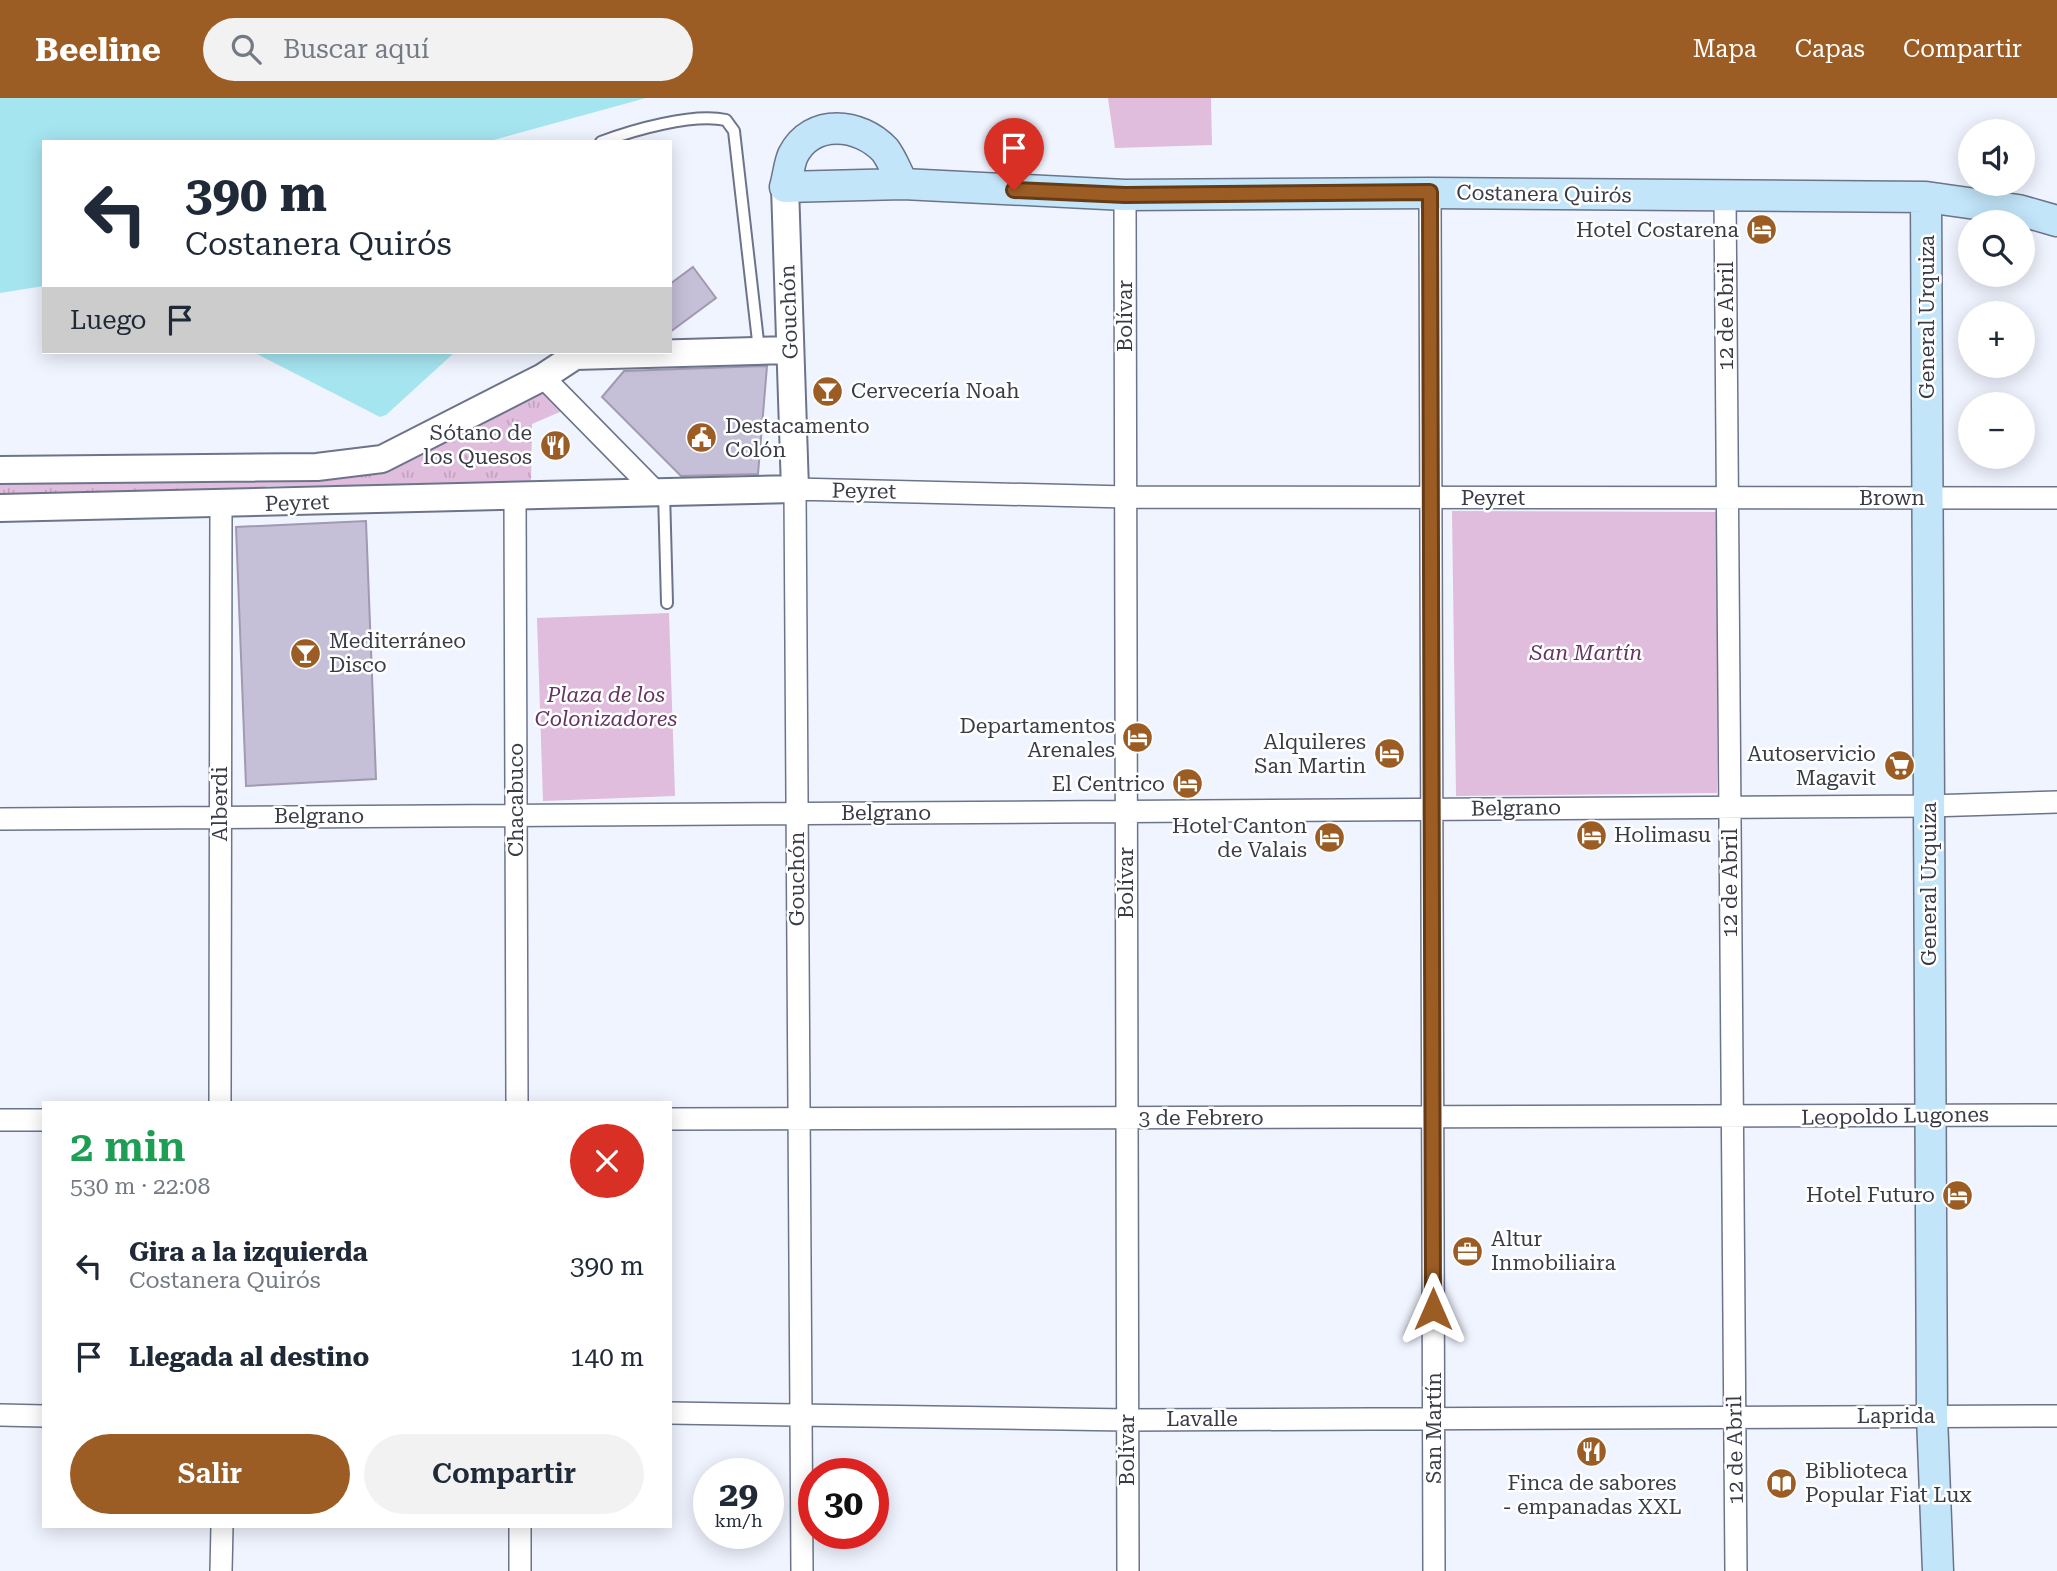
<!DOCTYPE html>
<html lang="es">
<meta charset="utf-8">
<style>
body{margin:0;font-family:"Roboto Serif",serif;background:#f2f2f3;color:#1f2937;height:100vh;display:flex;flex-direction:column;font-size:26px;white-space:nowrap}
*{box-sizing:border-box;margin:0}
p{font-size:23px;color:#747a83}
.icon{flex:none;width:38px;height:38px;fill:none;stroke:currentColor;stroke-width:2;stroke-linecap:round;stroke-linejoin:round}
.map{position:relative;flex:1;overflow:hidden}
.details{position:absolute;left:42px;top:1003px;width:630px;height:427px;display:flex;flex-direction:column;background:#fff;border-radius:0px;box-shadow:0 4px 18px #0003}
.details>*{flex:none}
.banner{position:absolute;left:42px;top:42px;width:630px;height:214px;border-radius:0px;box-shadow:0 4px 18px #0003;background:#fff;color:#1f2937;overflow:hidden}
.tools{position:absolute;left:1958px;top:21px;display:grid;gap:14px}
.tools a{display:grid;place-items:center;width:77px;height:77px;border-radius:50%;background:#fff;box-shadow:0 4px 18px #0003;font-size:35px}
.speed{position:absolute;left:693px;top:1360px;display:flex;gap:14px;font-size:35px;font-weight:700;text-align:center}
.speed>*{display:grid;place-content:center;width:91px;height:91px;border-radius:50%;background:#fff;box-shadow:0 4px 18px #0003;line-height:1}
.speed small{font-size:18px;font-weight:400}
.speed .limit{border:10px solid #d22;background:#fff;color:#111}
.pin{position:absolute;display:grid;place-items:center;width:60px;height:60px;color:#fff;margin:-72px -30px;border-radius:50% 50% 50% 0;rotate:-45deg;box-shadow:0 0 7px #0007}
.pin .icon{rotate:45deg}
.me{position:absolute;width:77px;margin:-38px;rotate:0deg;stroke-linejoin:round;filter:drop-shadow(0 0 5px #0008)}
.turn{display:flex;align-items:center;gap:24px;height:147px;padding:0 28px;font-size:32px}
.turn .icon{width:91px;height:91px;stroke-width:2.5}
.turn b{display:block;font-size:49px;line-height:60px}
.then{display:flex;align-items:center;height:66px;padding:0 28px;background:#0003;gap:14px;font-size:26px}
.round{display:grid;place-items:center;flex:none;width:74px;height:74px;border-radius:37px;background:#f2f2f3}
.overview{display:flex;align-items:center;justify-content:space-between;height:119px;padding:0 28px}
h1{font-size:42px;font-weight:600;line-height:52px;color:#1e9e55}
.action{display:flex;gap:14px;margin-top:auto;padding:14px 28px}
.action a{flex:1;height:80px;border-radius:42px;background:#9c5d24;color:#fff;font-size:28px;font-weight:600;line-height:80px;text-align:center}
.action a+a{background:#f2f2f3;color:#1f2937}
ul{padding:0;list-style:none}
li{display:flex;align-items:center;gap:21px;height:91px;padding:0 28px}
li div{flex:1}
li b{display:block;font-size:26px}
li em{font-style:normal}
header{display:flex;align-items:center;gap:42px;box-sizing:border-box;height:98px;padding:0 35px;background:#9c5d24;color:#fff}
header strong{font-size:33px}
nav{display:flex;gap:38px;margin-inline-start:auto;font-size:24px}
.search{width:490px;height:63px;background:#f2f2f3;display:flex;align-items:center;gap:18px;box-sizing:border-box;padding:0 24px;border-radius:38px;color:#747a83;font-size:26px}
.map>svg:first-child{display:block}
</style>
<header>
<strong>Beeline</strong>
<div class="search"><svg class="icon" aria-label="search" viewBox="0 0 24 24"><circle cx="10" cy="10" r="6"/><path d="M15 15l6 6"/></svg>Buscar aquí</div>
<nav><a>Mapa</a><a>Capas</a><a>Compartir</a></nav>
</header>
<div class="map">
<svg width="2057" height="1473" viewBox="0 0 2057 1473">
<defs>
<pattern id="grass-tufts" width="24" height="20" patternUnits="userSpaceOnUse" patternTransform="scale(1.75)"><rect width="24" height="20" fill="#e0bcdd"/><path d="M3 7l-1-3M5 7V3M7 7l1-3M15 17l-1-3M17 17v-4M19 17l1-3" fill="none" stroke="#c1a2bf"/></pattern>
</defs>
<rect width="100%" height="100%" fill="#f0f4ff"/>
<path fill="url(#grass-tufts)" d="M 545,287 L 569,310 L 532,326 L 531,387 L 267,388 L 252,395 L 0,395 L 0,380 L 321,377 Z"/>
<path fill="#e0bcdd" d="M 1108,0 L 1211,0 L 1212,47 L 1115,50 Z
M 1452,413 L 1718,414 L 1717,695 L 1456,698 Z
M 669,515 L 675,698 L 543,703 L 537,520 Z"/>
<path fill="#a5e5f0" d="M 0,0 L 646,0 L 486,44 L 44,44 L 44,188 L 0,195 Z
M 253,254 L 455,254 L 386,317 L 380,319 Z"/>
<path fill="#c6bfd8" stroke="#a099b1" stroke-width="2" d="M 693,169 L 716,200 L 670,234 L 670,186 Z
M 767,268 L 758,376 L 681,378 L 602,299 L 624,273 Z
M 366,423 L 376,681 L 246,688 L 236,429 Z"/>
<g fill="none" stroke-linecap="round" stroke-linejoin="round">
<defs>
<path id="service" d="M 601,44 C 633,32 692,15 726,22 L 734,33 L 759,252
M 664,394 L 667,505"/>
<path id="minor" d="M 1430,95 L 1434,1473
M 1125,97 L 1128,1473
M 1725,97 L 1736,1473
M 543,279 L 657,395
M 515,399 L 517,1004
M 0,721 L 1929,708 L 2057,704
M 220,1004 L 221,407
M 670,1021 L 2057,1017
M 0,1022 L 44,1022
M 670,1315 L 1127,1322 L 2057,1318
M 0,1317 L 44,1318
M 221,1473 L 222,1428
M 520,1473 L 520,1428
M 802,1473 L 795,391 L 1126,399 L 2057,400"/>
<path id="tertiary" d="M 0,372 L 317,369 L 382,361 L 543,279 L 575,258 L 790,252
M 0,410 L 795,391 L 785,89"/>
<path id="secondary" d="M 903,86 C 897,75 892,61 885,52 C 860,25 812,20 793,57 C 789,66 788,79 785,89 L 903,86 L 1125,97 L 1430,95 L 1926,99 L 2018,112 L 2057,123
M 1926,99 L 1932,1318 L 1938,1473"/>
</defs>
<use href="#service" stroke="#6c748a" stroke-width="14"/>
<use href="#minor" stroke="#6c748a" stroke-width="24"/>
<use href="#tertiary" stroke="#6c748a" stroke-width="30"/>
<use href="#secondary" stroke="#6c748a" stroke-width="33"/>
<use href="#service" stroke="#fff" stroke-width="10"/>
<use href="#minor" stroke="#fff" stroke-width="21"/>
<use href="#tertiary" stroke="#fff" stroke-width="26"/>
<use href="#secondary" stroke="#c2e5f9" stroke-width="30"/>
</g>
<g fill="none" stroke-linecap="round" stroke-linejoin="round">
<defs>
<path id="route" d="M 1014,92 L 1125,97 L 1430,94 L 1433,1211"/>
</defs>
<use href="#route" stroke="#653c17" stroke-width="18"/>
<use href="#route" stroke="#9c5d24" stroke-width="12"/>
</g>
<defs>
<symbol id="hotel-disc" viewBox="-11 -11 22 22"><circle r="9.5" fill="#9c5d24" stroke="#fff"/><path d="M-6-4.5h1.5V1H6V5H4.5V3h-9V5H-6ZM-4 0a1.8 1.8 0 1 1 3.6 0ZM.5 0V-2.5h3Q6-2.5 6 0Z" fill="#fff"/></symbol>
<symbol id="bar-disc" viewBox="-11 -11 22 22"><circle r="9.5" fill="#9c5d24" stroke="#fff"/><path d="M-6-5H6L.8 .8V4.5H3.5V6h-7V4.5H-.8V.8Z" fill="#fff"/></symbol>
<symbol id="civic-disc" viewBox="-11 -11 22 22"><circle r="9.5" fill="#9c5d24" stroke="#fff"/><path d="M-.6-6.5H3V-4.5H.6V-3L4-1V1h2V6H-6V1h2V-1L-.6-3ZM-1.2 2.5V6h2.4V2.5Z" fill="#fff"/></symbol>
<symbol id="restaurant-disc" viewBox="-11 -11 22 22"><circle r="9.5" fill="#9c5d24" stroke="#fff"/><path d="M-5-6h1v4h1v-4h1v4h1v-4h1v5L-1.5 .5V6h-2V.5L-5-1ZM5-6V6H3V1.5H1.5Q1.5-4 5-6Z" fill="#fff"/></symbol>
<symbol id="supermarket-disc" viewBox="-11 -11 22 22"><circle r="9.5" fill="#9c5d24" stroke="#fff"/><path d="M-6-5.5h2.5l.6 2H6L4.5 2H-2.5L-4.4-4H-6ZM-1.5 3.2a1.3 1.3 0 1 0 .1 0ZM3 3.2a1.3 1.3 0 1 0 .1 0Z" fill="#fff"/></symbol>
<symbol id="office-disc" viewBox="-11 -11 22 22"><circle r="9.5" fill="#9c5d24" stroke="#fff"/><path d="M-6-3h4V-5.5h4V-3h4V5H-6ZM-1-4.5V-3h2v-1.5ZM-6 0V1H6V0Z" fill="#fff"/></symbol>
<symbol id="library-disc" viewBox="-11 -11 22 22"><circle r="9.5" fill="#9c5d24" stroke="#fff"/><path d="M-6-4Q-3-5.5-.7-3.5V5Q-3 3-6 4ZM6-4Q3-5.5 .7-3.5V5Q3 3 6 4Z" fill="#fff"/></symbol>
</defs>
<g fill-rule="evenodd">
<use href="#hotel-disc" x="1744" y="114" width="35" height="35"/>
<use href="#bar-disc" x="810" y="276" width="35" height="35"/>
<use href="#civic-disc" x="684" y="322" width="35" height="35"/>
<use href="#restaurant-disc" x="538" y="330" width="35" height="35"/>
<use href="#bar-disc" x="288" y="538" width="35" height="35"/>
<use href="#hotel-disc" x="1120" y="622" width="35" height="35"/>
<use href="#hotel-disc" x="1372" y="638" width="35" height="35"/>
<use href="#supermarket-disc" x="1882" y="650" width="35" height="35"/>
<use href="#hotel-disc" x="1170" y="668" width="35" height="35"/>
<use href="#hotel-disc" x="1574" y="720" width="35" height="35"/>
<use href="#hotel-disc" x="1312" y="722" width="35" height="35"/>
<use href="#hotel-disc" x="1940" y="1080" width="35" height="35"/>
<use href="#office-disc" x="1450" y="1136" width="35" height="35"/>
<use href="#restaurant-disc" x="1574" y="1336" width="35" height="35"/>
<use href="#library-disc" x="1764" y="1368" width="35" height="35"/>
</g>
<g text-anchor="middle" stroke-width="5" stroke-linejoin="round" paint-order="stroke">
<g font-size="21" fill="#393c46" stroke="#fff">
<text transform="translate(1544 96) rotate(1)" y="7">Costanera Quirós</text>
<text transform="translate(789 214) rotate(-92)" y="7">Gouchón</text>
<text transform="translate(1125 218) rotate(-90)" y="7">Bolívar</text>
<text transform="translate(1726 218) rotate(-90)" y="7">12 de Abril</text>
<text transform="translate(1927 219) rotate(-90)" y="7">General Urquiza</text>
<text transform="translate(864 393) rotate(1)" y="7">Peyret</text>
<text x="1493" y="407">Peyret</text>
<text x="1892" y="407">Brown</text>
<text transform="translate(297 405) rotate(-2)" y="7">Peyret</text>
<text transform="translate(516 702) rotate(-90)" y="7">Chacabuco</text>
<text transform="translate(220 706) rotate(-90)" y="7">Alberdi</text>
<text transform="translate(1516 710) rotate(-1)" y="7">Belgrano</text>
<text x="886" y="722">Belgrano</text>
<text x="319" y="725">Belgrano</text>
<text transform="translate(797 781) rotate(-90)" y="7">Gouchón</text>
<text transform="translate(1126 785) rotate(-90)" y="7">Bolívar</text>
<text transform="translate(1730 785) rotate(-90)" y="7">12 de Abril</text>
<text transform="translate(1929 786) rotate(-90)" y="7">General Urquiza</text>
<text transform="translate(1895 1018) rotate(-1)" y="7">Leopoldo Lugones</text>
<text x="1201" y="1027">3 de Febrero</text>
<text x="1896" y="1325">Laprida</text>
<text x="1202" y="1328">Lavalle</text>
<text transform="translate(1434 1330) rotate(-90)" y="7">San Martín</text>
<text transform="translate(1127 1352) rotate(-90)" y="7">Bolívar</text>
<text transform="translate(1735 1352) rotate(-91)" y="7">12 de Abril</text>
</g>
<g font-size="21" fill="#393c46" stroke="#fff" text-anchor="end">
<text x="1739" y="139">Hotel Costarena</text>
<text x="851" y="300" text-anchor="start">Cervecería Noah</text>
<text x="725" y="335" text-anchor="start">Destacamento<tspan x="725" dy="24">Colón</tspan></text>
<text x="532" y="342">Sótano de<tspan x="532" dy="24">los Quesos</tspan></text>
<text x="329" y="550" text-anchor="start">Mediterráneo<tspan x="329" dy="24">Disco</tspan></text>
<text x="1115" y="635">Departamentos<tspan x="1115" dy="24">Arenales</tspan></text>
<text x="1366" y="651">Alquileres<tspan x="1366" dy="24">San Martin</tspan></text>
<text x="1876" y="663">Autoservicio<tspan x="1876" dy="24">Magavit</tspan></text>
<text x="1165" y="693">El Centrico</text>
<text x="1307" y="735">Hotel Canton<tspan x="1307" dy="24">de Valais</tspan></text>
<text x="1614" y="744" text-anchor="start">Holimasu</text>
<text x="1935" y="1104">Hotel Futuro</text>
<text x="1491" y="1148" text-anchor="start">Altur<tspan x="1491" dy="24">Inmobiliaira</tspan></text>
<text x="1805" y="1380" text-anchor="start">Biblioteca<tspan x="1805" dy="24">Popular Fiat Lux</tspan></text>
<text x="1592" y="1392" text-anchor="middle">Finca de sabores<tspan x="1592" dy="24">- empanadas XXL</tspan></text>
</g>
<g font-size="21" font-style="italic" fill="#643462" stroke="#fff">
<text x="1586" y="562">San Martín</text>
<text x="606" y="604">Plaza de los<tspan x="606" dy="24">Colonizadores</tspan></text>
</g>
</g>
</svg>
<div class="tools">
<a><svg class="icon" aria-label="sound" viewBox="0 0 24 24"><path d="M4 9h4l5-4v14l-5-4H4zM17 9q2 3 0 6"/></svg></a>
<a><svg class="icon" aria-label="search" viewBox="0 0 24 24"><circle cx="10" cy="10" r="6"/><path d="M15 15l6 6"/></svg></a>
<a>+</a>
<a>−</a>
</div>
<div class="speed"><div>29<small>km/h</small></div><div class="limit">30</div></div>
<div class="pin" style="left:1014px;top:92px;background:#d93025"><svg class="icon" aria-label="arrive" viewBox="0 0 24 24"><path d="M6 21V4h12l-3 4 3 4H6"/></svg></div>
<svg class="me" style="left:1433px;top:1211px" viewBox="-20 -20 40 40"><path d="M0-17L14 15 0 8-14 15z" fill="#9c5d24" stroke="#fff" stroke-width="4"/></svg>
<div class="banner">
<div class="turn"><svg class="icon" aria-label="left" viewBox="0 0 24 24"><path d="M17 20v-9H6M10 6l-5 5 5 5"/></svg><div><b>390 m</b>Costanera Quirós</div></div>
<div class="then">Luego<svg class="icon" aria-label="arrive" viewBox="0 0 24 24"><path d="M6 21V4h12l-3 4 3 4H6"/></svg></div>
</div>
<section class="details">
<div class="overview"><div><h1>2 min</h1><p>530 m · 22:08</p></div><a class="round" style="background:#d93025;color:#fff"><svg class="icon" aria-label="close" viewBox="0 0 24 24"><path d="M6 6l12 12M18 6L6 18"/></svg></a></div>
<ul>
<li><svg class="icon" aria-label="left" viewBox="0 0 24 24"><path d="M17 20v-9H6M10 6l-5 5 5 5"/></svg><div><b>Gira a la izquierda</b><p>Costanera Quirós</p></div><em>390 m</em></li>
<li><svg class="icon" aria-label="arrive" viewBox="0 0 24 24"><path d="M6 21V4h12l-3 4 3 4H6"/></svg><div><b>Llegada al destino</b></div><em>140 m</em></li>
</ul>
<div class="action"><a>Salir</a><a>Compartir</a></div>
</section>
</div>
